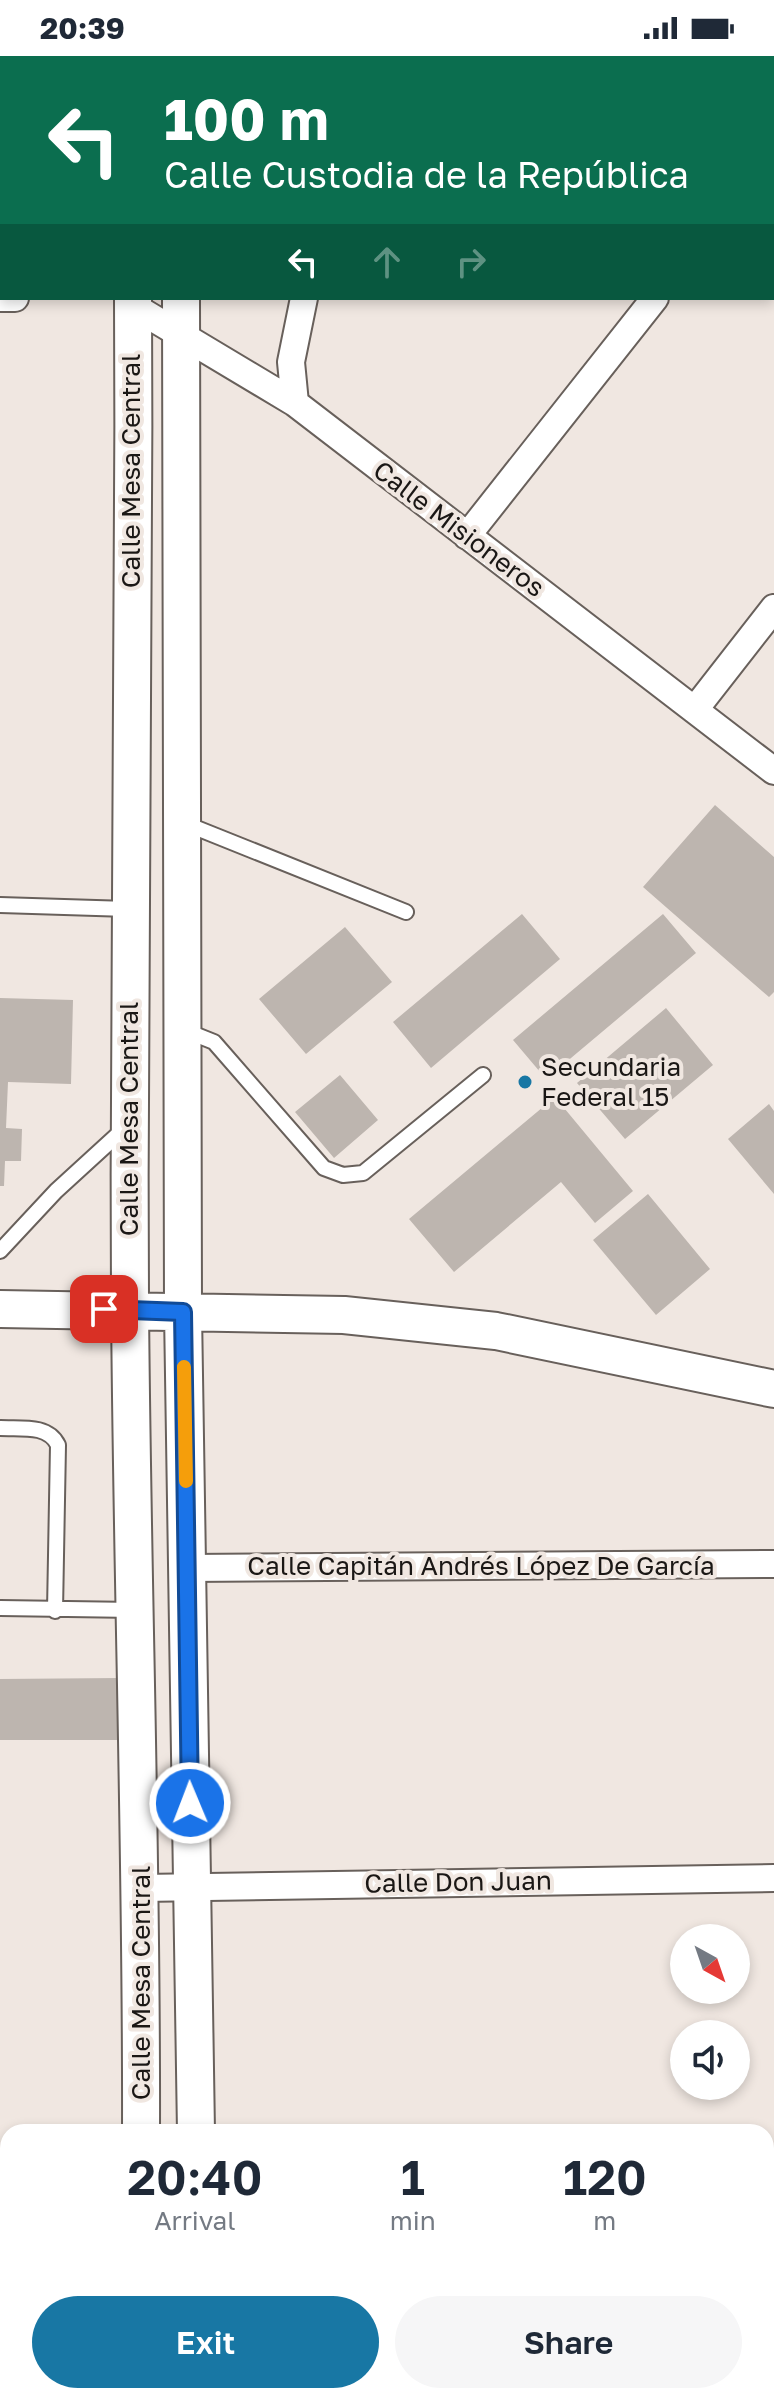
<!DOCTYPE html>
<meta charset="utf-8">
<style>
body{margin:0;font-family:"Golos Text",sans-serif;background:#f6f6f7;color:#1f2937;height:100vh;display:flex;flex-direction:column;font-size:30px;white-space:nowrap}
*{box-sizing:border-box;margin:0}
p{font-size:26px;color:#747a83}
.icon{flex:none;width:44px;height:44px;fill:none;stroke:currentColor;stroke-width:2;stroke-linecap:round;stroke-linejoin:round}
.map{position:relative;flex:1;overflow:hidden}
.drawer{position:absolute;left:0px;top:2068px;width:774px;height:280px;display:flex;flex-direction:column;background:#fff;border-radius:24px 24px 0 0;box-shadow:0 4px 12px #0003}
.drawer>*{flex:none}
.hud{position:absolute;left:0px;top:0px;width:774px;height:244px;box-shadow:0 4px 12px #0003;background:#0b6e4f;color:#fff;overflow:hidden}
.needle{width:52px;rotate:140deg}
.buttons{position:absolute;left:670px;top:1868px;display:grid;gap:16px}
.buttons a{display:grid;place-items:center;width:80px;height:80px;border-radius:50%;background:#fff;box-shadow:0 4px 12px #0003;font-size:40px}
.pin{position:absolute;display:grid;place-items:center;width:68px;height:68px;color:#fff;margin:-34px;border-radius:16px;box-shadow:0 4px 12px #0006}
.me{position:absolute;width:88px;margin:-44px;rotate:359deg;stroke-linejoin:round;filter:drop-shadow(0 0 6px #0008)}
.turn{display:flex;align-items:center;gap:28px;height:168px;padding:0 32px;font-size:36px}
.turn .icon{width:104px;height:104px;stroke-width:2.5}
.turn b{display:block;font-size:56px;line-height:68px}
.lanes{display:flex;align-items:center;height:76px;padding:0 32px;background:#0003;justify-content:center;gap:40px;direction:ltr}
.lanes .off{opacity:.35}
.eta{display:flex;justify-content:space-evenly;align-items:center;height:136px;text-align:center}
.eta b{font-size:48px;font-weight:600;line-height:56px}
.cta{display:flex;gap:16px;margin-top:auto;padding:16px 32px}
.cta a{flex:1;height:92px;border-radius:48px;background:#1877a4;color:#fff;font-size:32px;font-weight:600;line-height:92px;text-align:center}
.cta a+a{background:#f6f6f7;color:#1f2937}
.status{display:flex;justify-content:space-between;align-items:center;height:56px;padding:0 40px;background:#fff;direction:ltr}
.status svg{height:22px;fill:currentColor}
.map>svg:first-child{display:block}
</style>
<div class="status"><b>20:39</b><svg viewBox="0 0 49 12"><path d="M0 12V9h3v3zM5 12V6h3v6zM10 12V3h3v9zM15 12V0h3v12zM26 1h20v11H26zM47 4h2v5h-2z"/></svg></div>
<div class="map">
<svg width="774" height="2348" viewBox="0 0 774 2348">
<rect width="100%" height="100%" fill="#f0e7e1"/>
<path fill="#bdb5af" d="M 715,749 L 774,801 L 774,936 L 769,941 L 643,831 Z
M 522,858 L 560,903 L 431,1012 L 393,966 Z
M 663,858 L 696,897 L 546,1023 L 513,984 Z
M 345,871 L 392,926 L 306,998 L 259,943 Z
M 0,942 L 73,944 L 71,1028 L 8,1026 L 6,1072 L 22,1073 L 21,1105 L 5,1105 L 4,1130 L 0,1130 Z
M 666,952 L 713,1009 L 625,1083 L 577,1027 Z
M 340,1019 L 378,1064 L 334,1102 L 295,1056 Z
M 555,1041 L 633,1135 L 595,1167 L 561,1126 L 454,1216 L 409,1163 Z
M 769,1048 L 774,1055 L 774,1138 L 728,1083 Z
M 648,1138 L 710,1213 L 656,1259 L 593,1184 Z
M 119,1622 L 119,1684 L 0,1684 L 0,1623 Z"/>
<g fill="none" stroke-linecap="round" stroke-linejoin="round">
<defs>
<path id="service" d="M 0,60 L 2,60
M 184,767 L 406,856
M 0,849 L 128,853
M 184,974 L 214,986 L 324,1112 L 343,1119 L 363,1117 L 483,1019
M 0,1195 L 56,1135 L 126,1071
M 0,1372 C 20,1373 48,1368 58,1389 L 55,1555
M 0,1552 L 135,1554"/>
<path id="minor" d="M 473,2 L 475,0
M 772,95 L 774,92
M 0,242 L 15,242
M 133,250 L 295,347 L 774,715
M 295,347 L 291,306 L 304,242
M 467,480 L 655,242
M 696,652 L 774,552
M 188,1512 L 774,1508
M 142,1832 L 774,1822
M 766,2135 L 774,2135"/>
<path id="secondary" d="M 130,0 L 130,2
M 177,0 L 177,2
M 133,242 C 135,577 128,912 130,1247 C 132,1523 142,1799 141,2076
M 181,242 L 183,1256 L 196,2076
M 0,1253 L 344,1259 L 496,1275 L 774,1333
M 200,2340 L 201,2348
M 139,2348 L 139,2340"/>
</defs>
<use href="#service" stroke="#68605b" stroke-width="18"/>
<use href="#minor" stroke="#68605b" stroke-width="30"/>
<use href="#secondary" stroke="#68605b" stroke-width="40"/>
<use href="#service" stroke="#fff" stroke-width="14"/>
<use href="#minor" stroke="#fff" stroke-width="26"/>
<use href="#secondary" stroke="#fff" stroke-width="36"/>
</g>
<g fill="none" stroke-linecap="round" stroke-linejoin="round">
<defs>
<path id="route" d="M 104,1253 L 183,1256 L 190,1747"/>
</defs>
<use href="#route" stroke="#114b97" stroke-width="20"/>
<use href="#route" stroke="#1a73e8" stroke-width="14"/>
<path stroke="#f59e0b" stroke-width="14" d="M 184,1311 L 186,1425"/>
</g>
<circle fill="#1877a4" stroke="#f0e7e1" stroke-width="3" cx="525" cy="1026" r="8"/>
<g text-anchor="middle" stroke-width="8" stroke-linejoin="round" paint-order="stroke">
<g font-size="26" fill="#1a1715" stroke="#f0e7e1">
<text transform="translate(131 415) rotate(-90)" y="9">Calle Mesa Central</text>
<text transform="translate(459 473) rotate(37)" y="9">Calle Misioneros</text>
<text transform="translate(129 1063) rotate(-90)" y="9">Calle Mesa Central</text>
<text x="481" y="1519">Calle Capitán Andrés López De García</text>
<text transform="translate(458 1826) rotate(-1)" y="9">Calle Don Juan</text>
<text transform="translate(141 1927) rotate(-90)" y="9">Calle Mesa Central</text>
</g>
<g font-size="26" fill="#1a1715" stroke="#f0e7e1" text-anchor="start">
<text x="541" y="1020">Secundaria<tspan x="541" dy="30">Federal 15</tspan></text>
</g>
</g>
</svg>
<div class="buttons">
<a><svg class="needle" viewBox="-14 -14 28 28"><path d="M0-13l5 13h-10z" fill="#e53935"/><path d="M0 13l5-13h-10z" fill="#747a83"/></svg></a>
<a><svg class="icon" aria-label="sound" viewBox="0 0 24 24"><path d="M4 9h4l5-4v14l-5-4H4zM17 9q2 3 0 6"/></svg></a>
</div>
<div class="pin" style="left:104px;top:1253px;background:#d93025"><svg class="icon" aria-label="arrive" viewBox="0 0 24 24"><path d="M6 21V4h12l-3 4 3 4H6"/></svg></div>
<svg class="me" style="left:190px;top:1747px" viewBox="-20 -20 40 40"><circle r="17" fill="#1a73e8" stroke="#fff" stroke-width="3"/><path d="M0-11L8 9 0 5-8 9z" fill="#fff"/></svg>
<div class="hud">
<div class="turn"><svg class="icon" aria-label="left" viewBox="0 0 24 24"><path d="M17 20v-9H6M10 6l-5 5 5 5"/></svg><div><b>100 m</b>Calle Custodia de la República</div></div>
<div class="lanes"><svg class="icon" aria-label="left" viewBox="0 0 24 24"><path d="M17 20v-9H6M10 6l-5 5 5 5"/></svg><svg class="icon off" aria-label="ahead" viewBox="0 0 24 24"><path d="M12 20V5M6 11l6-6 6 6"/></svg><svg class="icon off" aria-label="right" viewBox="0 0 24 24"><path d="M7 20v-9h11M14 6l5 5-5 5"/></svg></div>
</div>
<section class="drawer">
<div class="eta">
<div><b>20:40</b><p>Arrival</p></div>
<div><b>1</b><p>min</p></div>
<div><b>120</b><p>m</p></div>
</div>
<div class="cta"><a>Exit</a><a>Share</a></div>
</section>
</div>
